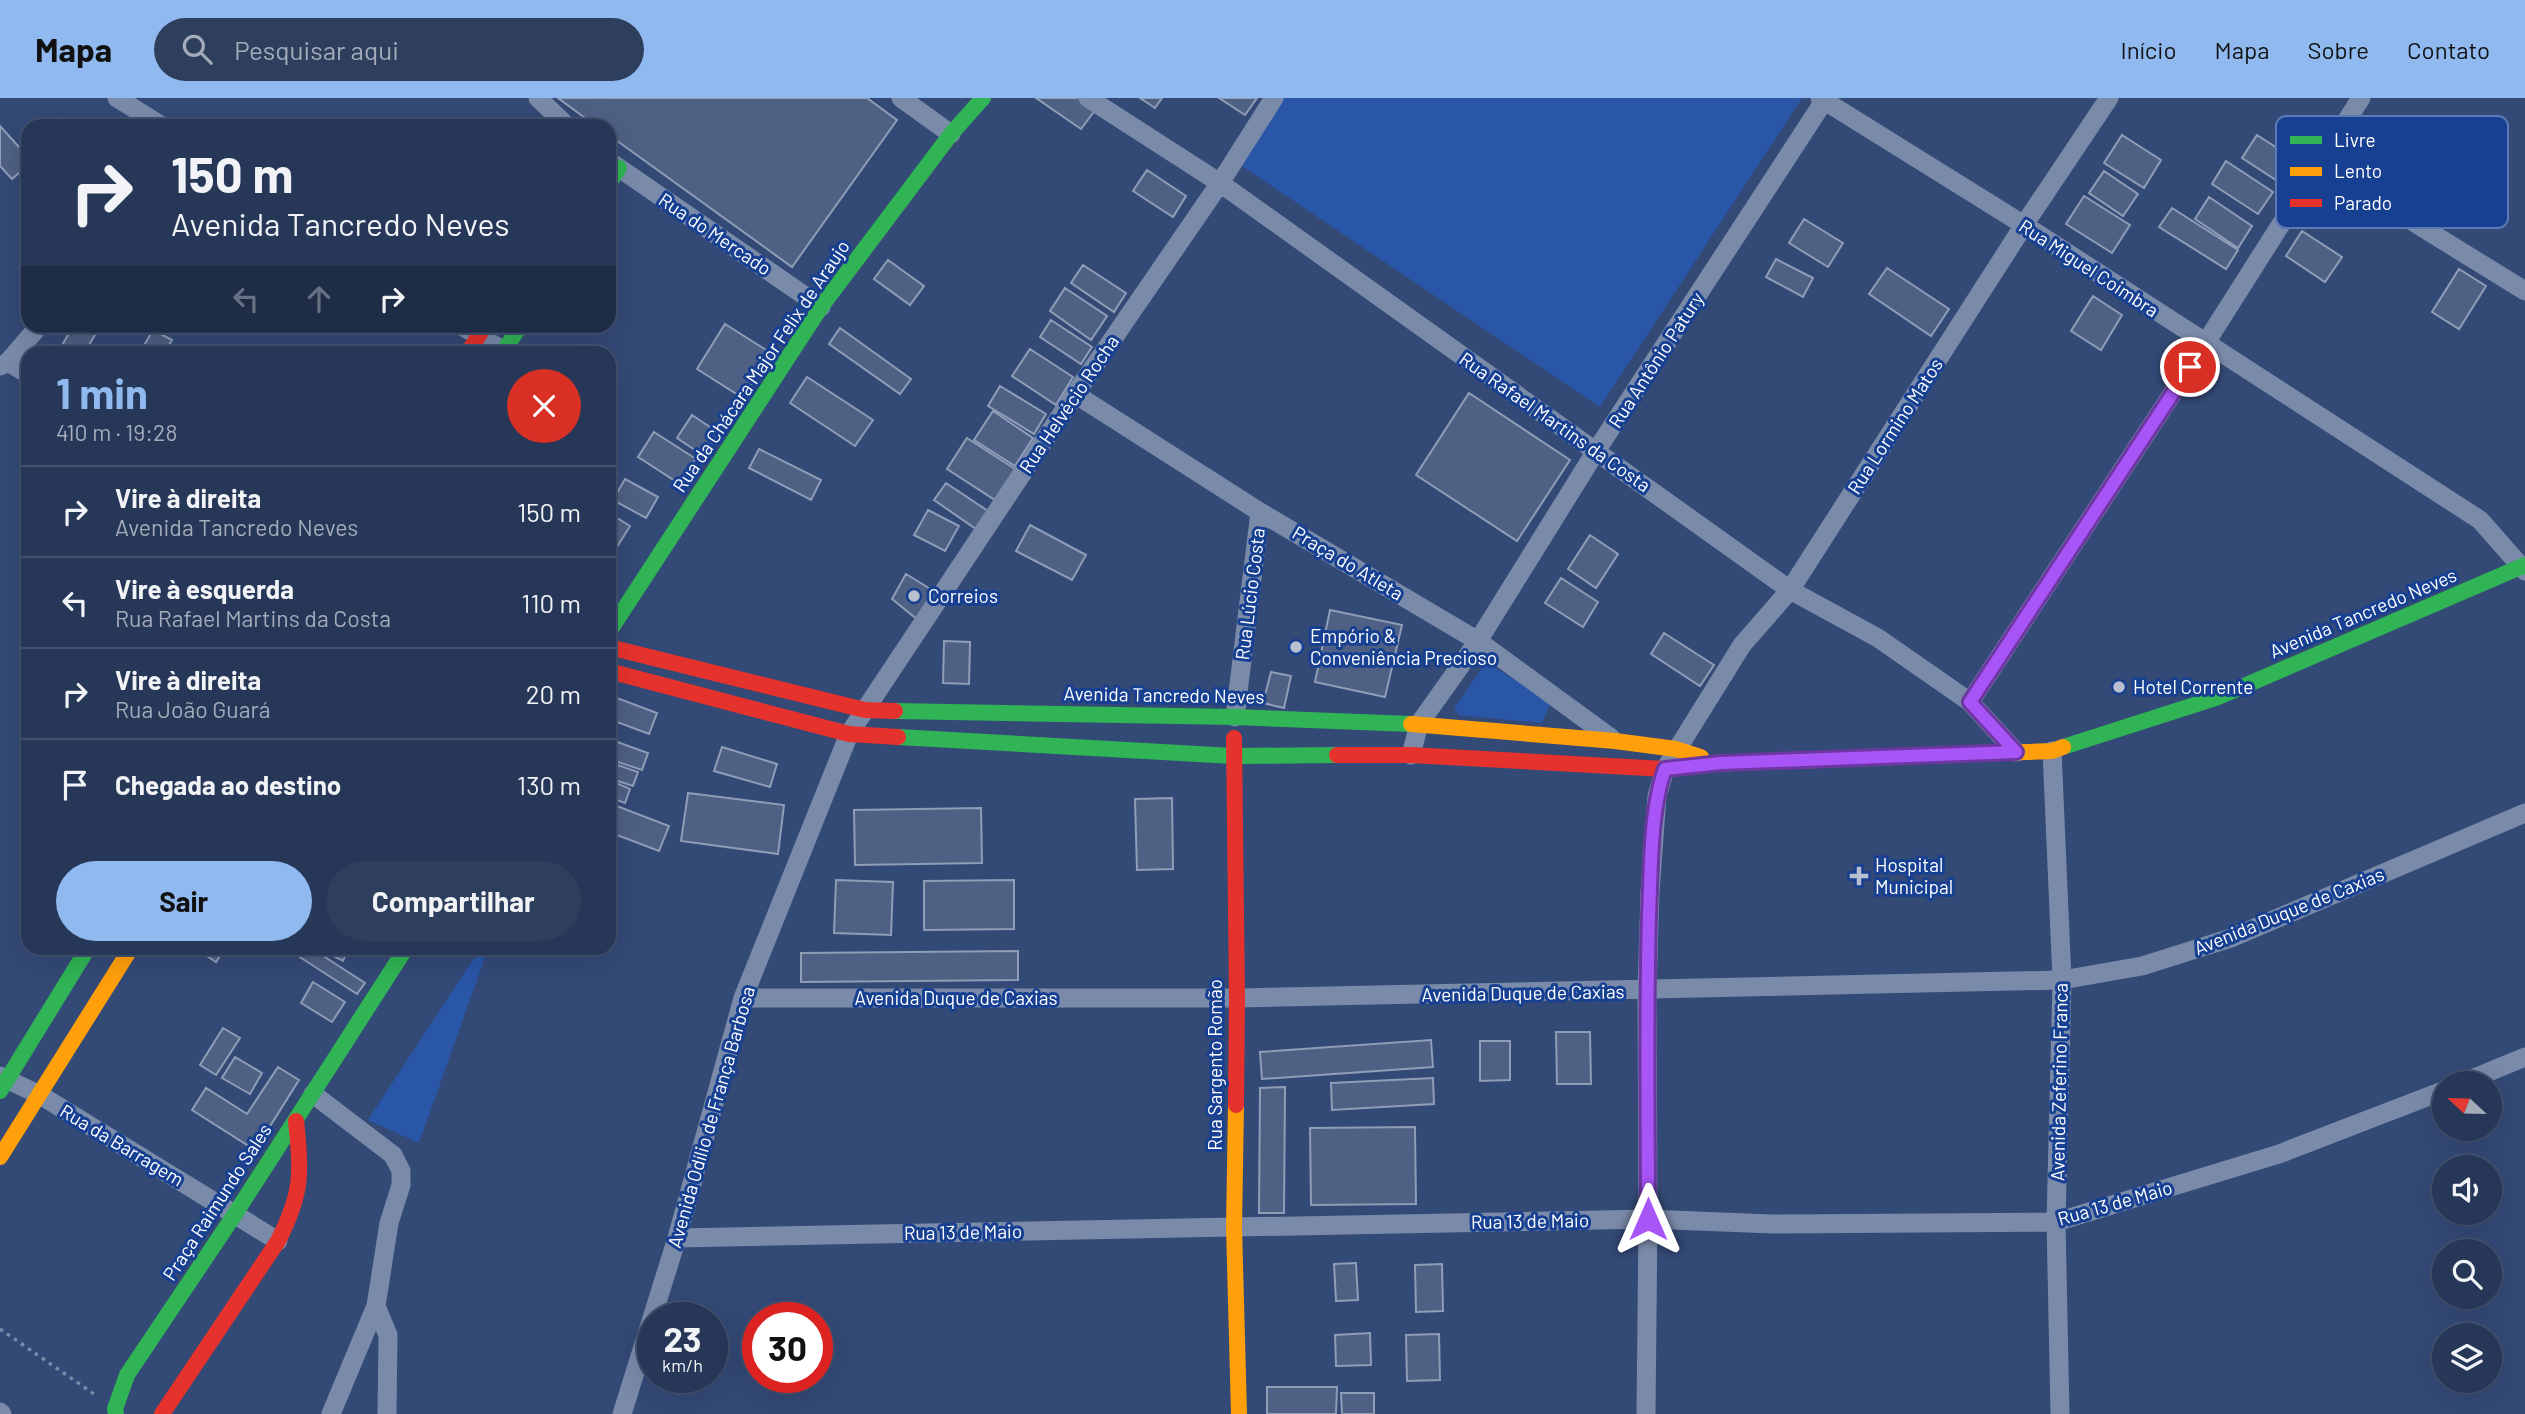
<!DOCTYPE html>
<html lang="pt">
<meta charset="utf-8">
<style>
body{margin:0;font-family:Barlow,sans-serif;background:#2e3f5e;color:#f1f3f6;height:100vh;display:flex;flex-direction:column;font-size:26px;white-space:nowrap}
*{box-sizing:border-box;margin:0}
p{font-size:23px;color:#a4acba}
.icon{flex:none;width:38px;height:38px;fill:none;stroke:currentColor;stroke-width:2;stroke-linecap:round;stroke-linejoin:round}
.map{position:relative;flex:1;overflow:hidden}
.sheet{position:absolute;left:21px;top:248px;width:595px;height:609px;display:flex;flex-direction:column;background:#263758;border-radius:21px;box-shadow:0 7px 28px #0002,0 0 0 2px #42516e}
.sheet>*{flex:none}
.guide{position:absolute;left:21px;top:21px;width:595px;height:214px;border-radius:21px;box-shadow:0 7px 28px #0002,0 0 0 2px #42516e;background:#263758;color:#f1f3f6;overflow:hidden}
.needle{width:46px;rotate:292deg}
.fabs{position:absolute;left:2432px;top:973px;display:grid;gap:14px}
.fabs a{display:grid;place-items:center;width:70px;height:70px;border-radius:50%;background:#263758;box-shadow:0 7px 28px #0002,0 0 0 2px #42516e;font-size:35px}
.speed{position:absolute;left:637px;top:1204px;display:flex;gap:14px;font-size:35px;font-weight:700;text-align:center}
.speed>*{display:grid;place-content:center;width:91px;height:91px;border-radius:50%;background:#263758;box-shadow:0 7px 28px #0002,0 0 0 2px #42516e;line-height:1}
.speed small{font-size:18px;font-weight:400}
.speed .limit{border:10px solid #d22;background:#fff;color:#111}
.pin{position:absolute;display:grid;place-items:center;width:60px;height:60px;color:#fff;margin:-30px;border:4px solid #fff;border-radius:50%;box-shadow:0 2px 7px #0007}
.me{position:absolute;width:77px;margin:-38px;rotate:0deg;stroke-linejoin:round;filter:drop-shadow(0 0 5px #0008)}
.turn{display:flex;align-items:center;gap:24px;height:147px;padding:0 35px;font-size:32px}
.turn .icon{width:91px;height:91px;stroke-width:2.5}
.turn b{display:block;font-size:49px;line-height:60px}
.lanes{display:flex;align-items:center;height:66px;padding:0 35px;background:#0003;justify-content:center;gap:35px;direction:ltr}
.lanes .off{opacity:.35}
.round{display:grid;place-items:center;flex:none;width:74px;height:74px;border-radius:37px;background:#2e3f5e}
.summary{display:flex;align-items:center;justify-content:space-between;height:119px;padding:0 35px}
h1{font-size:42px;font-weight:700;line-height:52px;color:#90b9f0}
.cta{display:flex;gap:14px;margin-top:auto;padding:14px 35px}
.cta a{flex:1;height:80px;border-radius:42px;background:#90b9f0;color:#111;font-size:28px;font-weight:700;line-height:80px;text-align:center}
.cta a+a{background:#2e3f5e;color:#f1f3f6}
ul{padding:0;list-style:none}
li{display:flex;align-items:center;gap:21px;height:91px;padding:0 35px;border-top:2px solid #42516e}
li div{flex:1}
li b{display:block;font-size:26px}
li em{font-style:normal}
header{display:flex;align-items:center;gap:42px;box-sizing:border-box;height:98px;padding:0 35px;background:#90b9f0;color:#111}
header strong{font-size:33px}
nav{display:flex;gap:38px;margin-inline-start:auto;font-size:24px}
.search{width:490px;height:63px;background:#2e3f5e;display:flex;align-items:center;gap:18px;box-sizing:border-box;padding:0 24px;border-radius:38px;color:#a4acba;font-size:26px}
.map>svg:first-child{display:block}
</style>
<header>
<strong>Mapa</strong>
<div class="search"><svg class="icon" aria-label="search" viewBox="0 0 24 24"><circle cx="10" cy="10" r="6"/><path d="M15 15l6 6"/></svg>Pesquisar aqui</div>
<nav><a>Início</a><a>Mapa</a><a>Sobre</a><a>Contato</a></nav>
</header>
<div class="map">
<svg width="2525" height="1316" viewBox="0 0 2525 1316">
<rect width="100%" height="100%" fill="#334976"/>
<path fill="#2a56a8" d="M 1278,0 L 1802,0 L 1600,309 L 1236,64 Z
M 1484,567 L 1492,568 L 1551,603 L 1542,625 L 1459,617 L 1454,611 Z
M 480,851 L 488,851 L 419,1045 L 368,1022 Z"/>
<path fill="#4e6084" stroke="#8f9db7" stroke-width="2" d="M 558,0 L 867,0 L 897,22 L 792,169 L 609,37 L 609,28 L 596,28 Z
M 1036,0 L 1080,0 L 1096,11 L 1081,31 Z
M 1140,0 L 1162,0 L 1155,10 Z
M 1219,0 L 1257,0 L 1245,17 Z
M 0,28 L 28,59 L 28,67 L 12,81 L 0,68 Z
M 2122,37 L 2161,62 L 2144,90 L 2104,65 Z
M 2257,37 L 2294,61 L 2279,84 L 2242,60 Z
M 2226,63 L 2273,94 L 2258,116 L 2212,86 Z
M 1147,72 L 1186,98 L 1173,119 L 1133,93 Z
M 2104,73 L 2138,96 L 2123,118 L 2089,95 Z
M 2084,98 L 2130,127 L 2112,155 L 2066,126 Z
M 2209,99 L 2252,128 L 2238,150 L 2195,121 Z
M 2172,110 L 2238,152 L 2226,171 L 2159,129 Z
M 1804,121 L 1843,145 L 1828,169 L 1789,145 Z
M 2302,133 L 2342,159 L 2325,184 L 2286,158 Z
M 1776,161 L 1813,180 L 1803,199 L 1766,179 Z
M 888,162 L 924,188 L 910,207 L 874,181 Z
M 1083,167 L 1126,195 L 1114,214 L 1071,185 Z
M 1887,170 L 1949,211 L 1931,238 L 1869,196 Z
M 2459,171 L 2486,188 L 2459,231 L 2432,214 Z
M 1065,190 L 1107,218 L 1091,242 L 1050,213 Z
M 2093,198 L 2122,217 L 2101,252 L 2071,233 Z
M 1051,222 L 1092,249 L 1081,266 L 1040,239 Z
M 725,226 L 771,255 L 743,300 L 697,271 Z
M 73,228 L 100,228 L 84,256 L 68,256 L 60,251 Z
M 840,230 L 911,281 L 900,296 L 829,246 Z
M 153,232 L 172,242 L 164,256 L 139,256 Z
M 1030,251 L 1073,279 L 1056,307 L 1012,278 Z
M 807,279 L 873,322 L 855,348 L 790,305 Z
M 1000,288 L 1046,316 L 1034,336 L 988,308 Z
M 1469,295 L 1570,362 L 1517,443 L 1416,377 Z
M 993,313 L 1033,340 L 1015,368 L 974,342 Z
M 692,317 L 719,335 L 704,358 L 677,340 Z
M 654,334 L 696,361 L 680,386 L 638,359 Z
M 967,340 L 1015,371 L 995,402 L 947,371 Z
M 759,351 L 821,382 L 811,402 L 749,370 Z
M 625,381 L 658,399 L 646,420 L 613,402 Z
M 946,385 L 988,413 L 976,431 L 934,402 Z
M 928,412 L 959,428 L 945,453 L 914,437 Z
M 609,415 L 630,428 L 617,449 L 609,445 Z
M 1030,427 L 1086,457 L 1072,482 L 1016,453 Z
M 1590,437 L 1618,456 L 1596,490 L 1568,471 Z
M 906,476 L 937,495 L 918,522 L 892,501 Z
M 1561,480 L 1598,504 L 1583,529 L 1545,505 Z
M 1330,512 L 1402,527 L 1385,599 L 1315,584 Z
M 1664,535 L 1714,567 L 1700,588 L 1651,556 Z
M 944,543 L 970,544 L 969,586 L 943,585 Z
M 1271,574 L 1291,578 L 1284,610 L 1263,605 Z
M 609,597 L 657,615 L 649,636 L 609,621 Z
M 609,641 L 648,655 L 642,672 L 609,661 Z
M 722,649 L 777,666 L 770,689 L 714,673 Z
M 609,664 L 638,674 L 633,688 L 609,680 Z
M 614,684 L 630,691 L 625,705 L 609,699 Z
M 688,695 L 784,707 L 778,756 L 681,743 Z
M 1172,700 L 1173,771 L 1137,772 L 1135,701 Z
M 609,705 L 669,728 L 659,753 L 609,734 Z
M 981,710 L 982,765 L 855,767 L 854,712 Z
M 836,782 L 893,784 L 891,837 L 834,835 Z
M 1014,782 L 1014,831 L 924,832 L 924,783 Z
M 195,850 L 225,850 L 216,864 Z
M 298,850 L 311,850 L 365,885 L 357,896 L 295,856 Z
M 318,850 L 349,850 L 343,863 Z
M 1018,853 L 1018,882 L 801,884 L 801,855 Z
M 313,884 L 345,904 L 332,924 L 301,905 Z
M 223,930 L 240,940 L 216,977 L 200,967 Z
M 1556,934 L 1590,934 L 1591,986 L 1557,986 Z
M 1431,942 L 1433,969 L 1262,981 L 1260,954 Z
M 1480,943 L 1510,943 L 1510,982 L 1480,983 Z
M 235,959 L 262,975 L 250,996 L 222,980 Z
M 278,969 L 299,982 L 255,1052 L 192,1012 L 206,990 L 247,1016 Z
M 1433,980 L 1434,1006 L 1332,1012 L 1331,985 Z
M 1285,989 L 1284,1115 L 1259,1115 L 1260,990 Z
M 1415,1029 L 1416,1106 L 1311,1107 L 1310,1030 Z
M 1356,1165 L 1358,1202 L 1336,1203 L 1334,1166 Z
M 1442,1166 L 1443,1213 L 1416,1214 L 1415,1167 Z
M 1370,1235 L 1371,1267 L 1336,1268 L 1335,1237 Z
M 1439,1236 L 1440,1282 L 1407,1283 L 1406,1237 Z
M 1267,1289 L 1337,1289 L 1336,1316 L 1267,1316 Z
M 1341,1295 L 1374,1295 L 1374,1316 L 1342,1316 Z"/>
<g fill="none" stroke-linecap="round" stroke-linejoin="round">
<path stroke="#7a8aa9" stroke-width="3.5" stroke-dasharray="3.5 5" stroke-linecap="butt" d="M 0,1231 L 94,1296"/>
<path stroke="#7a8aa9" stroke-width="19" d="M 117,0 L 162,28
M 538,0 L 567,28
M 901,0 L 951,36
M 1088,0 L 1220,85 L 1790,492 L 1878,540 L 1970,604 L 2016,654
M 1820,0 L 2024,127 L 2480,422 L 2525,473
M 609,63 L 821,209
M 2318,65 L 2525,193
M 462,228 L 504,253
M 8,264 L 28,276
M 0,268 L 8,264 L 39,228
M 1075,296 L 1260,414 L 1478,543 L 1611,640
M 1970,604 L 2205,246 L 2361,0
M 1235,619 L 1260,414
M 2052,653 L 2062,882 L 2056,1124 L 2060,1316
M 1411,657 L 1419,626 L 1478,543 L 1596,353 L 1824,3
M 743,900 L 1237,900 L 2062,882 L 2142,868 L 2231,840 L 2525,715
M 0,978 L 40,997 L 278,1143
M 2462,985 L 2525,959
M 313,996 L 393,1057 L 401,1073 L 401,1087 L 389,1125 L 376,1208 L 331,1316
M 677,1140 L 1648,1121 L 1772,1126 L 2056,1124 L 2279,1056 L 2445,992
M 376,1208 L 388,1237 L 387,1316
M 0,1314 L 2,1316
M 622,1316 L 677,1140 L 743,900 L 849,636 L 1075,296 L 1220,85 L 1274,0
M 1646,1316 L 1648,1121 L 1647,893 L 1650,794 L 1657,698 L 1665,671 L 1742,547 L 1790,492 L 2024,127 L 2109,0"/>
<path stroke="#30b455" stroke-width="16" d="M 609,85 L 619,70
M 502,256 L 520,228
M 609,534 L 821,209 L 951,36 L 983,0
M 895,613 L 1235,619 L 1411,626
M 898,639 L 1233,658 L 1337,657
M 2063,649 L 2216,600 L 2525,467
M 0,993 L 88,850
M 116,1316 L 115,1311 L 127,1277 L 235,1116 L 406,850"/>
<path stroke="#ff9f0a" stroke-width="16" d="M 1411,626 L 1615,643 L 1676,651 L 1701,659
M 1709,666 L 2052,653 L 2063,649
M 1236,1007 L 1234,1129 L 1239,1316
M 0,1059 L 131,850"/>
<path stroke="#e5322d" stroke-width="16" d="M 467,256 L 485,228
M 609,549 L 865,612 L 895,613
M 609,573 L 849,636 L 898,639
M 1234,640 L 1237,900 L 1236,1007
M 1337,657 L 1411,657 L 1665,671 L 1709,666
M 162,1316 L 278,1143 C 302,1096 302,1075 296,1023"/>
</g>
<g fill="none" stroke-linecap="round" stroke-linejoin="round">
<defs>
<path id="route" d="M 1648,1121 C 1648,1020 1646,919 1649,818 C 1651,773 1650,712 1665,671 L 1721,665 L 2016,654 L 1970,604 L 2190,269"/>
</defs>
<use href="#route" stroke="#6d37a1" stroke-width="18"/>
<use href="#route" stroke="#a855f7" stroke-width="12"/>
</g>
<g fill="#b8bfcf" stroke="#174092" stroke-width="2.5">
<circle cx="914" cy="498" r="7"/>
<circle cx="1296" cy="549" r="7"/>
<circle cx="2119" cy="589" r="7"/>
<path d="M1855.5 767.5h7v7h7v7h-7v7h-7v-7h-7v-7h7z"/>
</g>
<g text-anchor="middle" stroke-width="6" stroke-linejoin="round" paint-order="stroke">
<g font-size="19" fill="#fff" stroke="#174092">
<text transform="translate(715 136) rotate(34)" y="7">Rua do Mercado</text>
<text transform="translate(2089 170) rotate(33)" y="7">Rua Miguel Coimbra</text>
<text transform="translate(1656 262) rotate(-57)" y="7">Rua Antônio Patury</text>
<text transform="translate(761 268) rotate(-56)" y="7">Rua da Chácara Major Felix de Araujo</text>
<text transform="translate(1069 306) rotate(-56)" y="7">Rua Helvécio Rocha</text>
<text transform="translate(1555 324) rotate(35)" y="7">Rua Rafael Martins da Costa</text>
<text transform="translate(1895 328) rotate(-57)" y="7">Rua Lormino Matos</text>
<text transform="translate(1348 465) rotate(31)" y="7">Praça do Atleta</text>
<text transform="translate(1250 496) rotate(-83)" y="7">Rua Lúcio Costa</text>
<text transform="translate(2363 515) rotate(-23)" y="7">Avenida Tancredo Neves</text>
<text transform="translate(1164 597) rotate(1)" y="7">Avenida Tancredo Neves</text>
<text transform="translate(2289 813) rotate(-22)" y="7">Avenida Duque de Caxias</text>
<text transform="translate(1523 895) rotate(-1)" y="7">Avenida Duque de Caxias</text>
<text x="956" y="907">Avenida Duque de Caxias</text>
<text transform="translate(1215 967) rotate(-90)" y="7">Rua Sargento Romão</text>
<text transform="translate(2059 984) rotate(-89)" y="7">Avenida Zeferino Franca</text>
<text transform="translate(711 1019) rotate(-74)" y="7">Avenida Odílio de França Barbosa</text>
<text transform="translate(122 1047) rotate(31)" y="7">Rua da Barragem</text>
<text transform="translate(217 1104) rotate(-57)" y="7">Praça Raimundo Sales</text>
<text transform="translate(2115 1105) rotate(-16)" y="7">Rua 13 de Maio</text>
<text transform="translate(1530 1123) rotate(-1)" y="7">Rua 13 de Maio</text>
<text transform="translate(963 1134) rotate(-1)" y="7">Rua 13 de Maio</text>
</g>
<g font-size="19" fill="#fff" stroke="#174092" text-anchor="start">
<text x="928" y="505">Correios</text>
<text x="1310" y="545">Empório &amp;<tspan x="1310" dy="22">Conveniência Precioso</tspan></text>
<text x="2133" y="596">Hotel Corrente</text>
<text x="1875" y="774">Hospital<tspan x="1875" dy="22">Municipal</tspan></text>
</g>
</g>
<rect x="2276" y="18" width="232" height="112" rx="10" fill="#174092" stroke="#5d79b3" stroke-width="2"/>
<rect x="2290" y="38" width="32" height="8" fill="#30b455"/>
<rect x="2290" y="69" width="32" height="9" fill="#ff9f0a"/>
<rect x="2290" y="101" width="32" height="8" fill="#e5322d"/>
<g font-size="19" fill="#fff">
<text x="2334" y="49">Livre</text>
<text x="2334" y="80">Lento</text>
<text x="2334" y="112">Parado</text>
</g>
</svg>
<div class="fabs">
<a><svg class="needle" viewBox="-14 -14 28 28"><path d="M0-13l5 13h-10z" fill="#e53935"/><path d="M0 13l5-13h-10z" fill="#a4acba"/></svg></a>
<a><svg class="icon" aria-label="sound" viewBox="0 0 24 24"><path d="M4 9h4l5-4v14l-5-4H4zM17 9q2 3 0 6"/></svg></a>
<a><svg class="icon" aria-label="search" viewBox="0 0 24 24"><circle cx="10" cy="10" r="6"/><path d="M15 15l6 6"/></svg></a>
<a><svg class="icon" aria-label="layers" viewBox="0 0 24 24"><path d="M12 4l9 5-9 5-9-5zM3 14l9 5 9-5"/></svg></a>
</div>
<div class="speed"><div>23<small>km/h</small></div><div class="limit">30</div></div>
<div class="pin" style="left:2190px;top:269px;background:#d93025"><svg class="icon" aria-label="arrive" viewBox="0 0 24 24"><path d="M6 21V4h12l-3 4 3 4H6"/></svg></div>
<svg class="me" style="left:1648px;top:1121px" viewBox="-20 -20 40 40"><path d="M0-17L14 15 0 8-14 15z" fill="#a855f7" stroke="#fff" stroke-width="4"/></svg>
<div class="guide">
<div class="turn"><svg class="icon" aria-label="right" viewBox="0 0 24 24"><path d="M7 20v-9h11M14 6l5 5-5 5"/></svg><div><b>150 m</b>Avenida Tancredo Neves</div></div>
<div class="lanes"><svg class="icon off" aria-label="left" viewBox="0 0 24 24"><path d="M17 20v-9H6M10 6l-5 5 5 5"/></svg><svg class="icon off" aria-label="ahead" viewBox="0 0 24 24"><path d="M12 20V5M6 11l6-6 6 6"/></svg><svg class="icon" aria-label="right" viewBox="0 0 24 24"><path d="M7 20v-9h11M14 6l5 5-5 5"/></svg></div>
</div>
<section class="sheet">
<div class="summary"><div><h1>1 min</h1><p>410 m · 19:28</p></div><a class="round" style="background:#d93025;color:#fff"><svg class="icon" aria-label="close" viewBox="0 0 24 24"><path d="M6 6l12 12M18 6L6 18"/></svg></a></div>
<ul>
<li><svg class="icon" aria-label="right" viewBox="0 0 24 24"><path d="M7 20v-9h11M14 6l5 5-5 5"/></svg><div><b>Vire à direita</b><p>Avenida Tancredo Neves</p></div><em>150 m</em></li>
<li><svg class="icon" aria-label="left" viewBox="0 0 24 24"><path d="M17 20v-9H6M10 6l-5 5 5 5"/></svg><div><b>Vire à esquerda</b><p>Rua Rafael Martins da Costa</p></div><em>110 m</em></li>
<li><svg class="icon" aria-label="right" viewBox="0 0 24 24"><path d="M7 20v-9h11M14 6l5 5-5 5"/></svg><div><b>Vire à direita</b><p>Rua João Guará</p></div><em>20 m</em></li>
<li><svg class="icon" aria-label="arrive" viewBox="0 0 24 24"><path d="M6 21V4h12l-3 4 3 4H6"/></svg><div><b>Chegada ao destino</b></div><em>130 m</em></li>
</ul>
<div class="cta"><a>Sair</a><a>Compartilhar</a></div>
</section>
</div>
